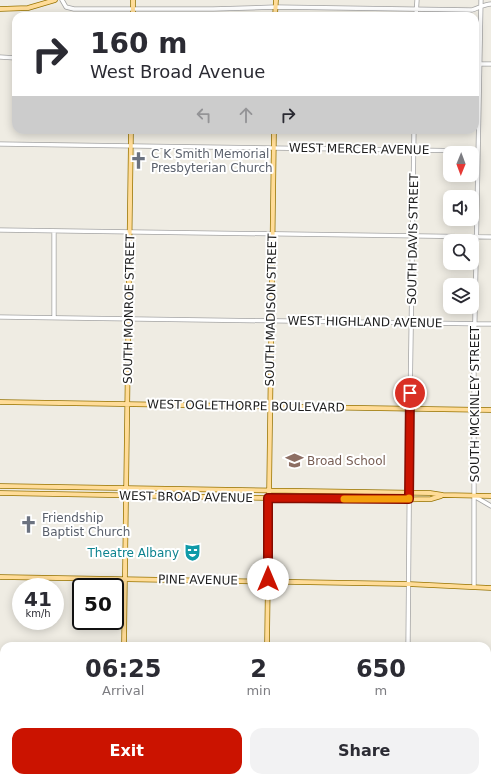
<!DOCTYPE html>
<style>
body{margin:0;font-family:"DejaVu Sans",sans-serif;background:#f2f2f3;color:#2b2b33;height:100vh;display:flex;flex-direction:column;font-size:15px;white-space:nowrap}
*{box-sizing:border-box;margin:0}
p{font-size:13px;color:#7c7c81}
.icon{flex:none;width:22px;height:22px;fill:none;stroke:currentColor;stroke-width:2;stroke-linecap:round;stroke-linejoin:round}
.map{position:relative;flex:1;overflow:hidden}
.sheet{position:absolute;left:0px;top:642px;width:491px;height:140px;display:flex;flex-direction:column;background:#fff;border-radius:12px 12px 0 0;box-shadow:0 2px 10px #0003}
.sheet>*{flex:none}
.hud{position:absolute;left:12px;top:12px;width:467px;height:122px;border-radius:12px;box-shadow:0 2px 10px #0003;background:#fff;color:#2b2b33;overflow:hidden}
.needle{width:26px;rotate:181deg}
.tools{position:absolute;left:443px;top:146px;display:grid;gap:8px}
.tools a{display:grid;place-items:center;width:36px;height:36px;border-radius:8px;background:#fff;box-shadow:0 2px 10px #0003;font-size:20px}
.speed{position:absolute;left:12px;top:578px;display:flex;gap:8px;font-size:20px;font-weight:700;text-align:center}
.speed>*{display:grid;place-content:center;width:52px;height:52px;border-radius:50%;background:#fff;box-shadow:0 2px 10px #0003;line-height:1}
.speed small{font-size:10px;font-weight:400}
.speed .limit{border:2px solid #111;border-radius:6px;background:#fff;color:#111}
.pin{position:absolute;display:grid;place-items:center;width:34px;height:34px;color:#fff;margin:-17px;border:2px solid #fff;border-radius:50%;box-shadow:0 1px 4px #0007}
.me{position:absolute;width:44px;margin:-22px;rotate:0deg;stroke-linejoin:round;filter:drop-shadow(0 0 3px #0008)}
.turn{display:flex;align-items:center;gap:14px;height:84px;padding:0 12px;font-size:18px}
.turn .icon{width:52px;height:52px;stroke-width:2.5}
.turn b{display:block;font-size:28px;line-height:34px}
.lanes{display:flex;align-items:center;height:38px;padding:0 12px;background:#0003;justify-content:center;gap:20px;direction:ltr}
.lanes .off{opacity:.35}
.eta{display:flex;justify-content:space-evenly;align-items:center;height:68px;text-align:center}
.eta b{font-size:24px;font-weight:600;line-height:28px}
.button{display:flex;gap:8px;margin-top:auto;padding:8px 12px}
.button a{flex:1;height:46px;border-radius:12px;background:#cb1300;color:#fff;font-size:16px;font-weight:600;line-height:46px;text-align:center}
.button a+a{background:#f2f2f3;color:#2b2b33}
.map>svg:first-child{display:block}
</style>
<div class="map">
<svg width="491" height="782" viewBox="0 0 491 782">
<rect width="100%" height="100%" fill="#efece3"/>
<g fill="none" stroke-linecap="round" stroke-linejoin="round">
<defs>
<path id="minor" d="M 62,0 L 66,7 L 74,9 L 213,9 L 276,7 L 472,10 C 478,8 485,4 491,4
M 416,16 L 417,0
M 0,57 L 16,58
M 475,64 L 491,64
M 0,144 L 478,151
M 0,230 L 491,237
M 0,317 L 491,324
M 54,317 L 54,231
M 474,496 L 491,506
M 474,587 L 474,367 L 481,0
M 408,646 L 410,406 L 414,130
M 0,663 L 4,663
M 487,670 L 491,670
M 0,747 L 4,747
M 0,756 L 4,756
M 487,766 L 491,766
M 406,782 L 406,778
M 464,782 L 464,778"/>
<path id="major" d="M 0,9 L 28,8 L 55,0
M 133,16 L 133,0
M 275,16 L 276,0
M 0,402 L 491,410
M 0,486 L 430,493 L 443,495 L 491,496
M 0,493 L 379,500 L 431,499 L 441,496
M 0,577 L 408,584 L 491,588
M 124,646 L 131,130
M 267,646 L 274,130
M 123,782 L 123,778
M 265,782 L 265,778"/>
</defs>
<use href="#minor" stroke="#a4a4a4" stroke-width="5"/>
<use href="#major" stroke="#977300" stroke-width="5.5"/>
<use href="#minor" stroke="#fff" stroke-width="3.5"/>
<use href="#major" stroke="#ffdc98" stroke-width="4"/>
<path stroke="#6b6b6b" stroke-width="1" stroke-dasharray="8 8" stroke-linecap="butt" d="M 0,751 L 4,751
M 487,762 L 491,762"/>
</g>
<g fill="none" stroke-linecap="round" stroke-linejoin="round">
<defs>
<path id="route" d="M 268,579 L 268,498 L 409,499 L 410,393"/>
</defs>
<use href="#route" stroke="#840c00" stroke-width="10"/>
<use href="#route" stroke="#cb1300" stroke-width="7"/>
<path stroke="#f59e0b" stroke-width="7" d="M 344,499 L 409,499 L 409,498"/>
</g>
<defs>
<symbol id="church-bare" viewBox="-9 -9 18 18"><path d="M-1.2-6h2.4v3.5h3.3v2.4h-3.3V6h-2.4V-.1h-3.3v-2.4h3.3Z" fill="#6b7280" stroke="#fff" stroke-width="2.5" paint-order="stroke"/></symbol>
<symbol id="school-bare" viewBox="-9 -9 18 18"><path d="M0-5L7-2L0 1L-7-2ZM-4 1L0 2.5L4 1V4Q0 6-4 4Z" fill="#8d6e63" stroke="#fff" stroke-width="2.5" paint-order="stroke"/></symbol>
<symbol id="theatre-bare" viewBox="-9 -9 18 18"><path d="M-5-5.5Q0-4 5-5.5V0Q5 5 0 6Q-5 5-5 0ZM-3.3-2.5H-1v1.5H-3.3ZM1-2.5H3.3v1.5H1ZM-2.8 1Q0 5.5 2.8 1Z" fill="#0f9aa8" stroke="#fff" stroke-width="2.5" paint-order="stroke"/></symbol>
</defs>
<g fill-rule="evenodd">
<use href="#church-bare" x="126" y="148" width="25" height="25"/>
<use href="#school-bare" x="282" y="448" width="25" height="25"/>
<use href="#church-bare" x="16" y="512" width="25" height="25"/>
<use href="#theatre-bare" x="180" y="540" width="25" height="25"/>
</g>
<g text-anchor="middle" stroke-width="4" stroke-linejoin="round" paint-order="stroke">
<g font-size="12" fill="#1d1d1d" stroke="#fff">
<text transform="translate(359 149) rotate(1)" y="4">WEST MERCER AVENUE</text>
<text transform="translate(413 239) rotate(-89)" y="4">SOUTH DAVIS STREET</text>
<text transform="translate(129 309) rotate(-89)" y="4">SOUTH MONROE STREET</text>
<text transform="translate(271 310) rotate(-89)" y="4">SOUTH MADISON STREET</text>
<text transform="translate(365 322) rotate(1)" y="4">WEST HIGHLAND AVENUE</text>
<text transform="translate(475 404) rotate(-90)" y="4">SOUTH MCKINLEY STREET</text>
<text transform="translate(246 406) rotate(1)" y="4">WEST OGLETHORPE BOULEVARD</text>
<text transform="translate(186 497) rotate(1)" y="4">WEST BROAD AVENUE</text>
<text transform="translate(198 580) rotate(1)" y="4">PINE AVENUE</text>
</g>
<g font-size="12" fill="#5b616d" stroke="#fff" text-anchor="start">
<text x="151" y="158">C K Smith Memorial<tspan x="151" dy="14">Presbyterian Church</tspan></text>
<text x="42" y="522">Friendship<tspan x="42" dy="14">Baptist Church</tspan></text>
</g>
<g font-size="12" fill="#785e54" stroke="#fff" text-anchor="start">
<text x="307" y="465">Broad School</text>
</g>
<g font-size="12" fill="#0d838f" stroke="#fff" text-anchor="end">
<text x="179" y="557">Theatre Albany</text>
</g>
</g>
</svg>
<div class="tools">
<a><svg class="needle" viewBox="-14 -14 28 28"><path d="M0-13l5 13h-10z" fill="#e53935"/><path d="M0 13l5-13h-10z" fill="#7c7c81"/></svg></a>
<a><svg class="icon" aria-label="sound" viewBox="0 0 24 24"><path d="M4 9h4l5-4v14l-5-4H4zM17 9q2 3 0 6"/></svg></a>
<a><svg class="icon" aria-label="search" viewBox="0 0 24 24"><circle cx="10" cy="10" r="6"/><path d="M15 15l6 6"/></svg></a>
<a><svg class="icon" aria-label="layers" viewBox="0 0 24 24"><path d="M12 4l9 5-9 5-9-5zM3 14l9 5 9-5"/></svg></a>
</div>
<div class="speed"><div>41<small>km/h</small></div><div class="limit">50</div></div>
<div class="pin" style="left:410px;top:393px;background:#d93025"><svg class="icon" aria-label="arrive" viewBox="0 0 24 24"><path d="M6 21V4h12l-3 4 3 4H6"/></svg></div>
<svg class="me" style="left:268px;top:579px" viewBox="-20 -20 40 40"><circle r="19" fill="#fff"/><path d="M0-13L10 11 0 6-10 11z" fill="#cb1300"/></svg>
<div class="hud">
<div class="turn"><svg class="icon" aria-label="right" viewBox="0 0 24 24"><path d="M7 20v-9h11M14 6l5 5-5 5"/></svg><div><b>160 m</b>West Broad Avenue</div></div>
<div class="lanes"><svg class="icon off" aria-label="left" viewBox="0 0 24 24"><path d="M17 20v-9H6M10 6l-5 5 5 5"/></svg><svg class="icon off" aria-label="ahead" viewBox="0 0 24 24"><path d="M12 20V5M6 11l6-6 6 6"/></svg><svg class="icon" aria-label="right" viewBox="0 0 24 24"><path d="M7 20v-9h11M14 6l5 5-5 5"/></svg></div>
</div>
<section class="sheet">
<div class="eta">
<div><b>06:25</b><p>Arrival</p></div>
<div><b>2</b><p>min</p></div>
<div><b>650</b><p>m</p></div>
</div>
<div class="button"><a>Exit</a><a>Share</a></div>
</section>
</div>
